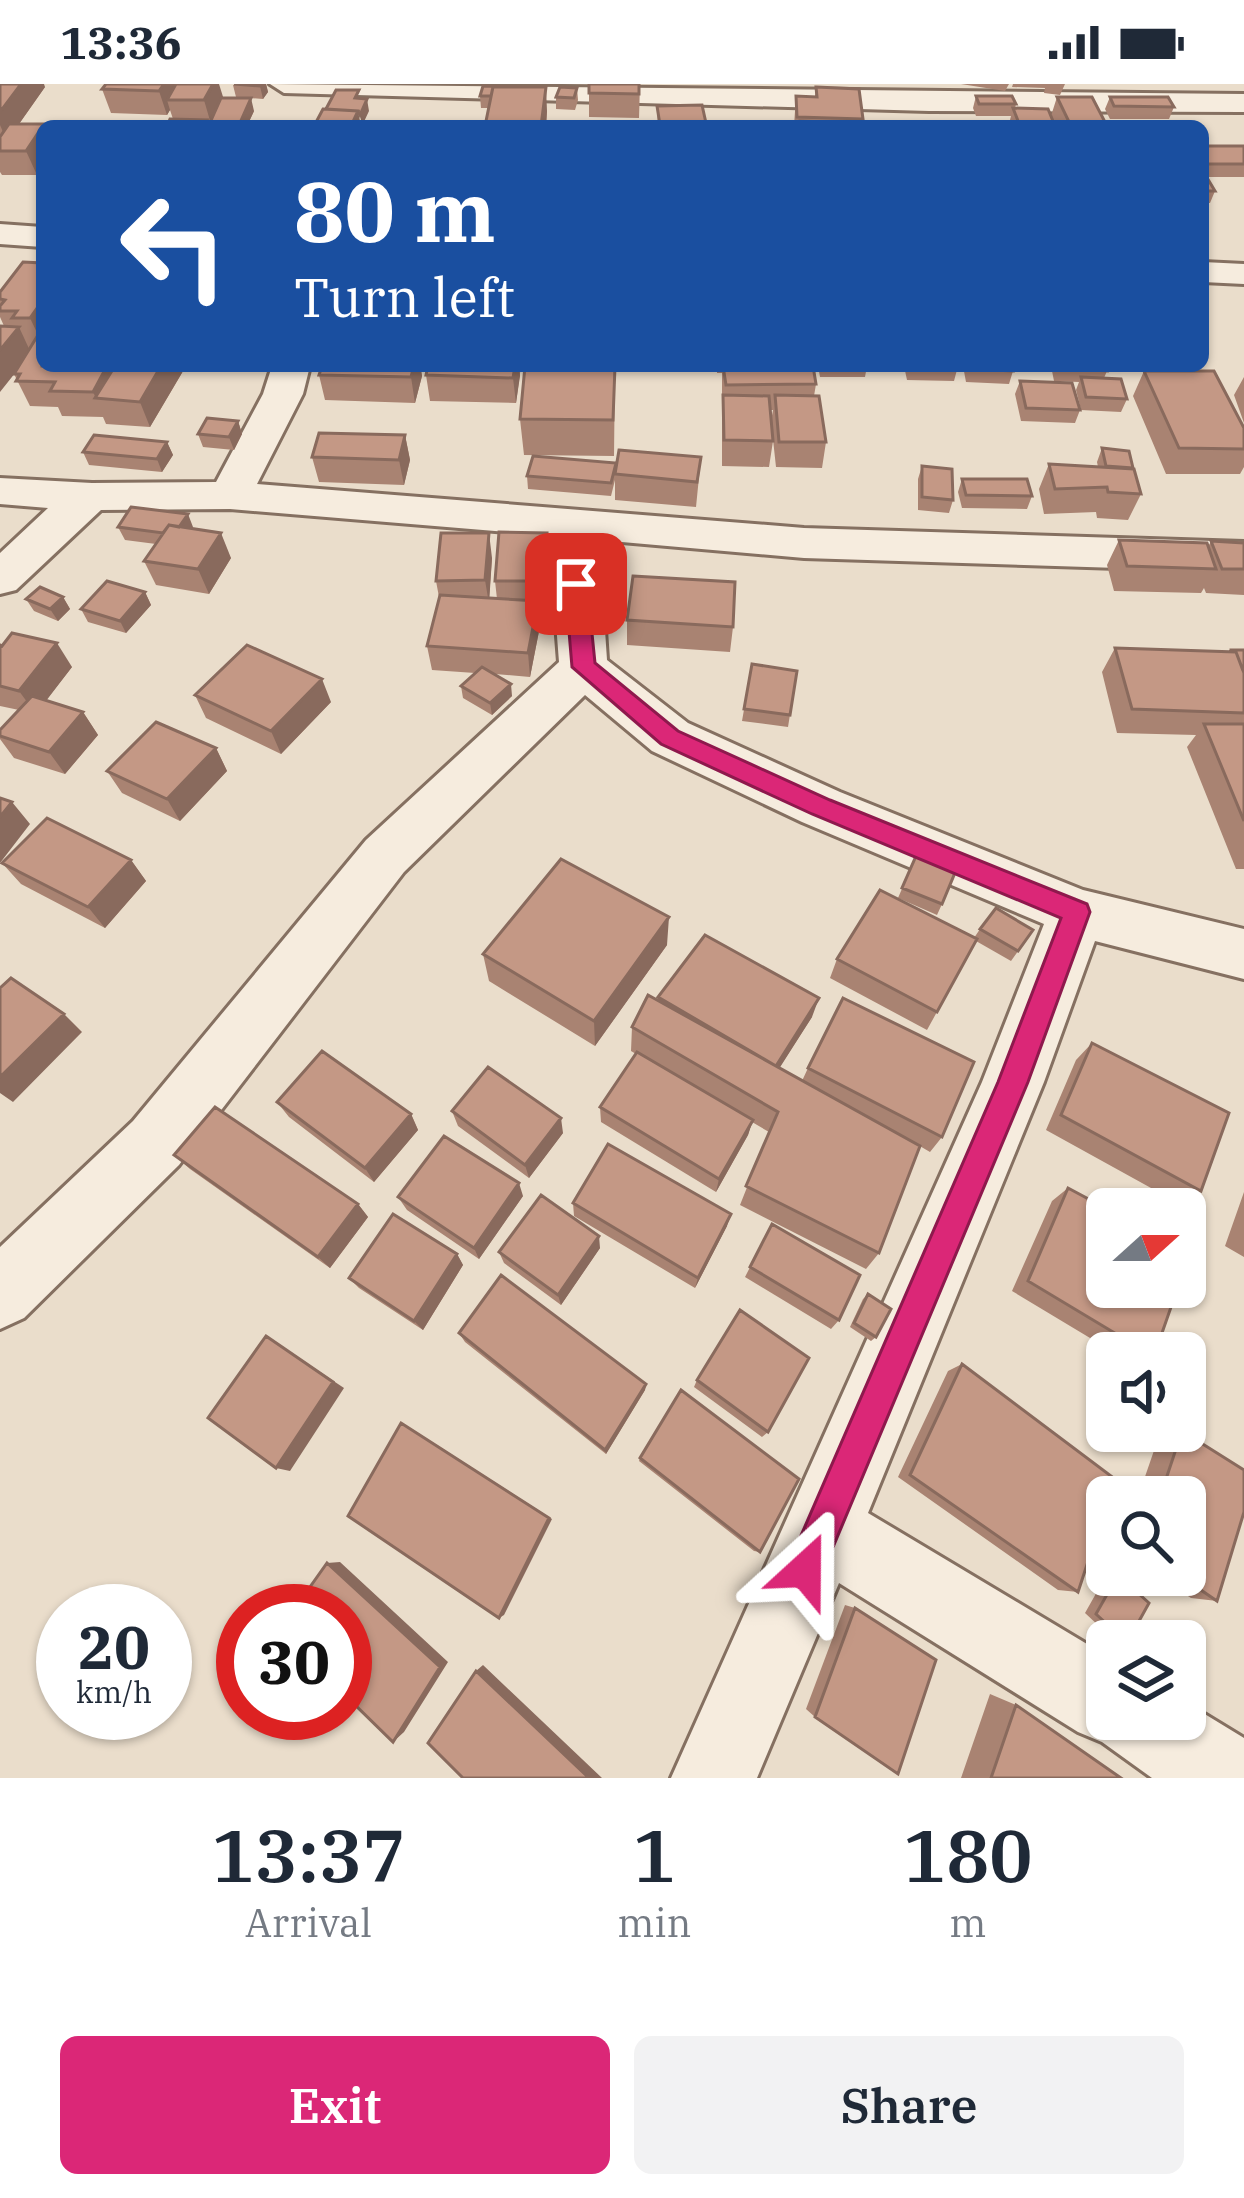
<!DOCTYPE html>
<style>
body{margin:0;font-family:"IBM Plex Serif",serif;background:#f2f2f3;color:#1f2937;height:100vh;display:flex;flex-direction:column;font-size:45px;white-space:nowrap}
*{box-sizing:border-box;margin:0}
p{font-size:39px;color:#747a83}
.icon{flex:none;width:66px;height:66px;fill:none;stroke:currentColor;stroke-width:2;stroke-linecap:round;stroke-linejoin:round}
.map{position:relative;height:1694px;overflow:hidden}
.panel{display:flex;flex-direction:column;background:#fff;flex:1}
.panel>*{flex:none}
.hud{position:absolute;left:36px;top:36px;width:1173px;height:252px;border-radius:18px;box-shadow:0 3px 9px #0004;background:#1a4fa0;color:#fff;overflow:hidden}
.needle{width:78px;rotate:69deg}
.buttons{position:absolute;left:1086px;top:1104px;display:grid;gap:24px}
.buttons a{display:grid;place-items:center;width:120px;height:120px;border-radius:18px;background:#fff;box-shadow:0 3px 9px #0004;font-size:60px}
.speed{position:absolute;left:36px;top:1500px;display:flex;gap:24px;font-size:60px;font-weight:700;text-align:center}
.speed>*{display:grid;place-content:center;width:156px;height:156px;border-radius:50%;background:#fff;box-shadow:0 3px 9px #0004;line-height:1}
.speed small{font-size:30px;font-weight:400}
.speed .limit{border:18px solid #d22;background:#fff;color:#111}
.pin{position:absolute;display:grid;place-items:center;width:102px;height:102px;color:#fff;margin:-51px;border-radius:24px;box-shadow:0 6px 18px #0006}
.me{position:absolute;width:132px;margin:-66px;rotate:24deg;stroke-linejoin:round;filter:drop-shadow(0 0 9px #0008)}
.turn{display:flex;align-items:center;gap:42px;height:252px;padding:0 60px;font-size:54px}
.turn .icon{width:156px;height:156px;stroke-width:2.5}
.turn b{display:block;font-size:84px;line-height:102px}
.eta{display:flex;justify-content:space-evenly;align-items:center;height:204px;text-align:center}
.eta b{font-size:72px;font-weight:600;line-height:84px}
.cta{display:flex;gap:24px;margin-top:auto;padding:24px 60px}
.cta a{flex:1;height:138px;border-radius:18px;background:#db2777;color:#fff;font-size:48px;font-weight:600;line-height:138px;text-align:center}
.cta a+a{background:#f2f2f3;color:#1f2937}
.status{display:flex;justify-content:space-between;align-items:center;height:84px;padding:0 60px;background:#fff;direction:ltr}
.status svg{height:33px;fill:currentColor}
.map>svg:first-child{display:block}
</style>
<div class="status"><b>13:36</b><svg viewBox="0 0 49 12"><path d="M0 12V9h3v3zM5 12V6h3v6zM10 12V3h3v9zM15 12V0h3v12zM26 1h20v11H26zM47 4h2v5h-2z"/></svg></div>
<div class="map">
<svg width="1244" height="1694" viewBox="0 0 1244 1694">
<rect width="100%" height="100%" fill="#eaddcb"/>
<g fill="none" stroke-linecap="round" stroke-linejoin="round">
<defs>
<path id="street" d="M 270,0 L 1244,10 L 1244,28 L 929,27 L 284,9 Z
M 0,140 L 42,143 L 42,163 L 0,160 Z
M 1203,178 L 1244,180 L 1244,200 L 1203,198 Z
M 272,282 L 310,282 L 303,310 L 257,400 L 804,444 L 1244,458 L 1244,488 L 804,474 L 599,456 L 607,576 L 688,639 L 840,708 L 1083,806 L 1244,845 L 1244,895 L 1095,857 L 1044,998 L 868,1429 L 1107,1572 L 1107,1635 L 1185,1635 L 1185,1618 L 1244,1654 L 1244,1694 L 1152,1694 L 1102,1658 L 1078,1648 L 839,1499 L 757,1694 L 671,1694 L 982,998 L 1044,840 L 802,738 L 652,667 L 585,611 L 404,788 L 179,1081 L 24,1234 L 0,1245 L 0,1163 L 133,1037 L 366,756 L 559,578 L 553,500 L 556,452 L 230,425 L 101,426 L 16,506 L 0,510 L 0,469 L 48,424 L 0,420 L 0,394 L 92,399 L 216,398 L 263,310 Z"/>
</defs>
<use href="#street" stroke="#857061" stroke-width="6"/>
<use href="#street" fill="#f6ecde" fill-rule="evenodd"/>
</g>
<path fill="#a98372" d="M 0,0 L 45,3 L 19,40 L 42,42 L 42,83 L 37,91 L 2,91 L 0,88 Z
M 106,0 L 223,14 L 254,27 L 247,42 L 209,42 L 209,40 L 173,35 L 170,26 L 167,31 L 111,29 L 102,5 Z
M 266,0 L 268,8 L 263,15 L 236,13 L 233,1 Z
M 640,0 L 639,34 L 589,33 L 589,9 Z
M 961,0 L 1009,0 L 1005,7 Z
M 1013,0 L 1065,0 L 1060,11 L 1044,9 L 1045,4 L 1012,3 Z
M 483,2 L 547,27 L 546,42 L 485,42 L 488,24 L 481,24 L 480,12 Z
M 816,3 L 863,35 L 861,42 L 794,42 L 796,12 L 815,13 Z
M 577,4 L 578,16 L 575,26 L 556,25 L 556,13 Z
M 976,12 L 1016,20 L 1015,24 L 1051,32 L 1057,13 L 1106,40 L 1105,42 L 1012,42 L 1010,36 L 1011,32 L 976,32 L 973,24 Z
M 1110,13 L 1174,23 L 1169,35 L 1110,35 L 1105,25 Z
M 657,22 L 706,39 L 706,42 L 658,42 Z
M 1203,62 L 1244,62 L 1244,93 L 1206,93 L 1215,107 L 1210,119 L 1203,119 Z
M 42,179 L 42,282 L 186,282 L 150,343 L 106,340 L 103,333 L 62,332 L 58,323 L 30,322 L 14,290 L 4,242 L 0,233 L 0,208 Z
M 322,282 L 424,282 L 423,285 L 421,285 L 422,292 L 415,319 L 325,316 L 319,291 Z
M 428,282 L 521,282 L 516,319 L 430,317 L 426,291 Z
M 615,282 L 614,372 L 524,371 L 520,335 Z
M 717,282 L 813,282 L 816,300 L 814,312 L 826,358 L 822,384 L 776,383 L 771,337 L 773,326 L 770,326 L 773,357 L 769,383 L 722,382 L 722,289 L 717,289 Z
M 818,282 L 867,282 L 865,293 L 820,293 Z
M 904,282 L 958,282 L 954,297 L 907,296 Z
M 963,282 L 1012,282 L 1013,287 L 1009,300 L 966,298 Z
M 1051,282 L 1106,282 L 1107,287 L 1104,294 L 1127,315 L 1121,328 L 1081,326 L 1076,306 L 1079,298 L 1054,297 Z
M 1144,287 L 1244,344 L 1244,383 L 1240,390 L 1166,390 L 1133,312 Z
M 1244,293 L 1244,339 L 1234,311 Z
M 1020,297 L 1080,326 L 1075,339 L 1021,337 L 1015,310 Z
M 238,337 L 242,350 L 234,366 L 203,363 L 198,350 Z
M 405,351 L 410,376 L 404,401 L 319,398 L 312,373 Z
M 167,358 L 173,371 L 162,388 L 89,381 L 83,368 Z
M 1102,364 L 1132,385 L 1141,410 L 1128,436 L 1097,434 L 1096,428 L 1044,430 L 1039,405 L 1049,380 L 1098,383 L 1097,378 Z
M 701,373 L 696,423 L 615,416 L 615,396 L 611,412 L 528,405 L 527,392 L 616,379 Z
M 922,382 L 953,416 L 949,429 L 918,426 L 918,395 Z
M 962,395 L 1032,412 L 1027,425 L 962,424 L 958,408 Z
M 118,443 L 193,443 L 192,445 L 231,474 L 209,510 L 156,501 L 144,477 L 156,460 L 125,456 Z
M 1119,456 L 1208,463 L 1211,457 L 1244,459 L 1244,511 L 1206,509 L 1204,504 L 1201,509 L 1114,507 L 1107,481 Z
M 548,473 L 546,522 L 538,522 L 540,542 L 530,593 L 495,590 L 512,612 L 492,631 L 463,614 L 461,602 L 475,589 L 432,586 L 427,562 L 439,513 L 436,497 L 492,474 L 489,514 L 497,515 L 495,497 Z
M 145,508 L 151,521 L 126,549 L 88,538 L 81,525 Z
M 63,513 L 70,525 L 58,537 L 34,527 L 26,515 Z
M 627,536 L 733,543 L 730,568 L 627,561 Z
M 0,561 L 72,583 L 46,616 L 83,628 L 98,651 L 65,690 L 14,674 L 0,655 L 0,646 L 19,626 L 0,622 Z
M 1115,564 L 1229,568 L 1231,566 L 1244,566 L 1244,785 L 1236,785 L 1187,663 L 1196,651 L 1117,649 L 1102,588 Z
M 752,580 L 797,587 L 788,643 L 742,637 Z
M 195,611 L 331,618 L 281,670 L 206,634 Z
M 216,664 L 227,687 L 180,737 L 122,709 L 107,687 Z
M 920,763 L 942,820 L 937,831 L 898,814 Z
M 131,776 L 146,797 L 105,844 L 21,800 L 2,779 Z
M 980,845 L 1033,846 L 1011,877 L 976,857 L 927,946 L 830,894 L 837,875 L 974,854 Z
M 667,861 L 595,962 L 489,897 L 483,870 Z
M 658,913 L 812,933 L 779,984 L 802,997 L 808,984 L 942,1053 L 930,1068 L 918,1061 L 879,1169 L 866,1185 L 740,1121 L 769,1048 L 752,1038 L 748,1051 L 716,1108 L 601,1038 L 600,1023 L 636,970 L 631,967 L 632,943 L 658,916 Z
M 1092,959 L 1201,1107 L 1180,1120 L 1046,1046 L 1076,976 Z
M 277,1018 L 411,1030 L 418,1046 L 374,1098 L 289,1033 Z
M 452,1027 L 563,1049 L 529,1094 L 458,1042 Z
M 174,1071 L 358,1120 L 368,1133 L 330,1184 L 190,1085 Z
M 1068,1104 L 1155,1269 L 1115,1269 L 1012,1207 L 1052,1117 Z
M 1244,1108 L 1244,1173 L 1225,1162 Z
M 523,1112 L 479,1175 L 407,1126 L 398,1113 Z
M 573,1119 L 727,1142 L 695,1204 L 574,1132 Z
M 772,1140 L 839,1236 L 831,1245 L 745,1193 Z
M 600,1164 L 561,1221 L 504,1179 L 499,1168 Z
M 457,1170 L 463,1181 L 423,1246 L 359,1204 L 349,1194 Z
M 868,1210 L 876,1253 L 871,1257 L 850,1243 L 863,1215 Z
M 459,1249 L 646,1300 L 645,1306 L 606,1370 L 465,1258 Z
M 962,1280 L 1078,1508 L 1058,1506 L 898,1393 L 948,1287 Z
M 697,1296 L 768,1348 L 762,1353 L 694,1303 Z
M 1182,1347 L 1217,1517 L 1191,1514 L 1156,1491 L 1185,1491 L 1185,1413 L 1138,1413 L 1159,1352 Z
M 640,1374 L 760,1468 L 754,1467 L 639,1377 Z
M 1107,1490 L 1118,1491 L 1128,1557 L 1115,1557 L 1085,1529 Z
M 845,1521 L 855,1524 L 815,1633 L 806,1625 Z
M 990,1610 L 1016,1621 L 1121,1694 L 961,1694 Z"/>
<path fill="#896a5d" d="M 21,0 L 44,0 L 45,3 L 7,57 L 0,41 L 0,28 Z
M 164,0 L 176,0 L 167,16 L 170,26 L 167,31 L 159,7 Z
M 213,0 L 219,0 L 224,16 L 211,40 L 204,16 Z
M 262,0 L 266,0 L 268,8 L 263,15 L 260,2 Z
M 546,3 L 547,27 L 546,42 L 541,42 Z
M 251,14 L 254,27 L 247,42 L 239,42 Z
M 367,15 L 369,27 L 362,42 L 360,31 Z
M 358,27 L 361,42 L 351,42 Z
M 42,42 L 42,71 L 38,71 L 42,83 L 37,91 L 26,67 Z
M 42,217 L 42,259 L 30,234 Z
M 19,243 L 31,269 L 0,308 L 0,266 Z
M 107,282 L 131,282 L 96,314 L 93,308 Z
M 161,282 L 186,282 L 150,343 L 140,318 Z
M 414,282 L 420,282 L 422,292 L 415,319 L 411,293 Z
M 515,282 L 519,282 L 520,292 L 516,319 L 513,294 Z
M 238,337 L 242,350 L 234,366 L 229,353 Z
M 405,351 L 410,376 L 404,401 L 399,376 Z
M 167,358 L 173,371 L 162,388 L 157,375 Z
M 188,430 L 193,443 L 180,463 L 175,451 Z
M 221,449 L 231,474 L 209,510 L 198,485 Z
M 489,449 L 492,474 L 489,520 L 485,496 Z
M 547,449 L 548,473 L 546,522 L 544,497 Z
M 145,508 L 151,521 L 126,549 L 120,537 Z
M 63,513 L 70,525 L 58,537 L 50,525 Z
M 538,517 L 540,542 L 530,593 L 528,569 Z
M 57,559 L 72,583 L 36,630 L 19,607 Z
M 322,595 L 331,618 L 281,670 L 271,647 Z
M 511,600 L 512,612 L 492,631 L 490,619 Z
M 83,628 L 98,651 L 65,690 L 49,668 Z
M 216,664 L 227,687 L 180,737 L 167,715 Z
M 12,718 L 30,740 L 0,779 L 0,733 Z
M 131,776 L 146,797 L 105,844 L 88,823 Z
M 669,833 L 667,861 L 595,962 L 594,937 Z
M 819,914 L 812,933 L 770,999 L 775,983 Z
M 64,930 L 82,948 L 13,1018 L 0,1009 L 0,993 Z
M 411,1030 L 418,1046 L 374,1098 L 365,1084 Z
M 561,1034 L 563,1049 L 529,1094 L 525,1081 Z
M 753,1036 L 748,1051 L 716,1108 L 719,1095 Z
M 519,1099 L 523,1112 L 479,1175 L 474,1164 Z
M 358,1120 L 368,1133 L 330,1184 L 318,1173 Z
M 731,1130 L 727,1142 L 695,1204 L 698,1194 Z
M 599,1152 L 600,1164 L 561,1221 L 558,1211 Z
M 457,1170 L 463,1181 L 423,1246 L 414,1237 Z
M 266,1252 L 344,1304 L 290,1387 L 276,1384 Z
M 646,1300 L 645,1306 L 606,1370 L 605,1366 Z
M 410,1344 L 552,1435 L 504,1531 L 499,1534 Z
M 340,1478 L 448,1578 L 404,1648 L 393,1658 L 327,1479 Z
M 483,1581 L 602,1694 L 589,1694 L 476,1587 Z"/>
<path fill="#c49885" stroke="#896a5d" stroke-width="3" d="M 0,0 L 21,0 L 0,28 Z
M 106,0 L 164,0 L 159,7 L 102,5 Z
M 176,0 L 213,0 L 204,16 L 167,16 Z
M 234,0 L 262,0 L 260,2 Z
M 589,0 L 639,0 L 639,10 L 589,9 Z
M 483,2 L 522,3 L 493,3 L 491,12 L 480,12 Z
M 493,3 L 546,3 L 541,42 L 485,42 Z
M 560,3 L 577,4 L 574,14 L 556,13 Z
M 816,3 L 859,5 L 863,35 L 797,33 L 796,12 L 817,13 Z
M 336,6 L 359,6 L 355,14 L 367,15 L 360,31 L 358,27 L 326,25 Z
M 976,12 L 1012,12 L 1016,20 L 979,20 Z
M 1057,13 L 1092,13 L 1106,40 L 1070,40 Z
M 1110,13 L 1168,13 L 1174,23 L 1114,22 Z
M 221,14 L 251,14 L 239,41 L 209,41 Z
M 702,21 L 706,39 L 660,41 L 657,22 Z
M 1013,24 L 1048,25 L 1055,42 L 1020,42 Z
M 323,25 L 358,27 L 351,42 L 314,42 Z
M 170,35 L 207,36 L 204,42 L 167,42 Z
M 800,37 L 856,39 L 856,42 L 800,42 Z
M 265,38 L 315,41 L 262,42 Z
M 9,40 L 44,40 L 26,67 L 0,67 L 0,53 Z
M 1203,62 L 1244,62 L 1244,80 L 1207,80 L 1203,73 Z
M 1203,87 L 1215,107 L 1203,107 Z
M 23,178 L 42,179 L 42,217 L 30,234 L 12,234 L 17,227 L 0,227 L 0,222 L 5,216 L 0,215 L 0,208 Z
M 0,242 L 19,243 L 0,266 Z
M 38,251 L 42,251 L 42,282 L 107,282 L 93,308 L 50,307 L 55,298 L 16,297 L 20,290 L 14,290 Z
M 115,282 L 161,282 L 140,318 L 95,314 Z
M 322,282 L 414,282 L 411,293 L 319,291 Z
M 428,282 L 515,282 L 513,294 L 426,291 Z
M 525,282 L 615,282 L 613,336 L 520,335 Z
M 723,282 L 813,282 L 816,300 L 726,301 Z
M 969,282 L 1012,282 L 1013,287 L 970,285 Z
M 1058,282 L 1106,282 L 1107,287 L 1059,284 Z
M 1144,287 L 1214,287 L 1244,344 L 1244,365 L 1179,364 Z
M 1081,293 L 1121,295 L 1127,315 L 1086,313 Z
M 1020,297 L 1072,299 L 1080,326 L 1026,324 Z
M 723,311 L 769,312 L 773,357 L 724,356 Z
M 775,311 L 819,312 L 826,358 L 779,358 Z
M 207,334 L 238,337 L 229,353 L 198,350 Z
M 319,349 L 405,351 L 399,376 L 312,373 Z
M 94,351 L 167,358 L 157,375 L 83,368 Z
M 1102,364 L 1129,367 L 1133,384 L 1106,382 Z
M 619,366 L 701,373 L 697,398 L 615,390 Z
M 533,372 L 616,379 L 611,399 L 527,392 Z
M 1049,380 L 1134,385 L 1141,410 L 1108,408 L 1107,403 L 1055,405 Z
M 922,382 L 952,385 L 953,416 L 922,413 Z
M 962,395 L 1027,395 L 1032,412 L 966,411 Z
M 131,423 L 188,430 L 179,443 L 169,441 L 163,449 L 118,443 Z
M 169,441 L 221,449 L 198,485 L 144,477 Z
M 499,448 L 547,449 L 544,497 L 495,497 Z
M 441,449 L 489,449 L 485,496 L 436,497 Z
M 1119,456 L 1207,459 L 1216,485 L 1127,482 Z
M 1211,457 L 1244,459 L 1244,485 L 1222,485 Z
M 633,492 L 735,498 L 733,543 L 627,536 Z
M 107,497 L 145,508 L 120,537 L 81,525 Z
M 40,503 L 63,513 L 50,525 L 26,515 Z
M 440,511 L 538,517 L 528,569 L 427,562 Z
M 12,549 L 57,559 L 19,607 L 0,602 L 0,561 L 2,562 Z
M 247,561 L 322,595 L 271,647 L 195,611 Z
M 1115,564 L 1236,568 L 1244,589 L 1244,629 L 1132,625 Z
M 1231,566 L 1244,566 L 1244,582 L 1242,584 L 1236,568 L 1231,568 Z
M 752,580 L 797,587 L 790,631 L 744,625 Z
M 482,583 L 511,600 L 490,619 L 461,602 Z
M 32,612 L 83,628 L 49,668 L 0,652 L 0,646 Z
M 156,638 L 216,664 L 167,715 L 107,687 Z
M 1204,640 L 1244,640 L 1244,737 Z
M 0,714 L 12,718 L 0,733 Z
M 47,734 L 131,776 L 88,823 L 2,779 Z
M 920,763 L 959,779 L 942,820 L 902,804 Z
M 561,775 L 669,833 L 594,937 L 483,870 Z
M 880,806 L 977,855 L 937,928 L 837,875 Z
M 996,824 L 1033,846 L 1018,867 L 980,845 Z
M 705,851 L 819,914 L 776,982 L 658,913 Z
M 11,894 L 64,930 L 0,993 L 0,904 Z
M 648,911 L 920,1062 L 879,1169 L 746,1102 L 778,1028 L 632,943 Z
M 843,914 L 974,978 L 942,1053 L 808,984 Z
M 1092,959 L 1229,1029 L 1201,1107 L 1061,1031 Z
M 322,967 L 411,1030 L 365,1084 L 277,1018 Z
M 637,968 L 753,1036 L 719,1095 L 600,1023 Z
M 488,983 L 561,1034 L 525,1081 L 452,1027 Z
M 215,1023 L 358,1120 L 318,1173 L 174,1071 Z
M 444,1052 L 519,1099 L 474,1164 L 398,1113 Z
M 608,1060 L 731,1130 L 698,1194 L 573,1119 Z
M 1068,1104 L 1107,1125 L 1107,1203 L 1178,1203 L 1155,1269 L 1148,1269 L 1028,1197 Z
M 541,1111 L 599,1152 L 558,1211 L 499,1168 Z
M 393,1130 L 457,1170 L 414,1237 L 349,1194 Z
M 772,1140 L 860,1191 L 839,1236 L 750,1183 Z
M 501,1191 L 646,1300 L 605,1366 L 459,1249 Z
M 868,1210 L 891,1225 L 876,1253 L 854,1239 Z
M 740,1226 L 809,1274 L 768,1348 L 697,1296 Z
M 266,1252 L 333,1298 L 276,1384 L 208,1334 Z
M 962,1280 L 1115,1395 L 1109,1413 L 1107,1413 L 1107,1420 L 1078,1508 L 910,1391 Z
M 681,1306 L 799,1395 L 760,1468 L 640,1374 Z
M 401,1339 L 549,1434 L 499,1534 L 348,1432 Z
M 1182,1347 L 1244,1386 L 1244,1428 L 1217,1517 L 1179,1491 L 1185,1491 L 1185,1413 L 1160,1413 Z
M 327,1479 L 440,1583 L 393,1658 L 345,1611 L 345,1527 L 293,1527 Z
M 1118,1491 L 1149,1519 L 1128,1557 L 1125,1557 L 1096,1530 Z
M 855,1524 L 936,1576 L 898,1690 L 815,1633 Z
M 476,1587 L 589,1694 L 463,1694 L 428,1659 Z
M 1016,1621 L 1121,1694 L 991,1694 Z"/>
<path fill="#db2777" stroke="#8e194d" stroke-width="3" d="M 576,493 L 587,500 L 595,579 L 678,647 L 830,716 L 1087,820 L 1090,828 L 1028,998 L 818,1499 L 805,1505 L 792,1499 L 786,1486 L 998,998 L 1061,834 L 812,730 L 661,660 L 572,583 L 565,500 Z"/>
</svg>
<div class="buttons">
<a><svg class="needle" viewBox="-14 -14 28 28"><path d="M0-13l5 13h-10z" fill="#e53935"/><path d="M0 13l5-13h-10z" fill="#747a83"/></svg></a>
<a><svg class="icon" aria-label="sound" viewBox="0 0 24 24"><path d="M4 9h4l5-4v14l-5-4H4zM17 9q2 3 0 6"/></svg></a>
<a><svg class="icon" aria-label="search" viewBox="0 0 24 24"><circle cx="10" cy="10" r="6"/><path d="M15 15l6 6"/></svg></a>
<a><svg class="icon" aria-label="layers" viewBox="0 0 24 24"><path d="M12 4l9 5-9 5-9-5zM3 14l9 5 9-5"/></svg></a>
</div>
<div class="speed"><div>20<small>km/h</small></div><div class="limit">30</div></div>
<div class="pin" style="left:576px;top:500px;background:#d93025"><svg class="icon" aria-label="arrive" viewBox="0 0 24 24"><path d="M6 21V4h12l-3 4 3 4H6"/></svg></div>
<svg class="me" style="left:805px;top:1486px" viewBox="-20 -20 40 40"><path d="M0-17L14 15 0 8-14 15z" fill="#db2777" stroke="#fff" stroke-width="4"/></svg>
<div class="hud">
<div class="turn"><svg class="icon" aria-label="left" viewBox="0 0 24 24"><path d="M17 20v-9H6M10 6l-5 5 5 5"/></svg><div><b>80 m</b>Turn left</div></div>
</div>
</div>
<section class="panel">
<div class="eta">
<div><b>13:37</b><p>Arrival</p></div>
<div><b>1</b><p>min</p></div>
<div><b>180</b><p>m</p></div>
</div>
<div class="cta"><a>Exit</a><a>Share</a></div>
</section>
